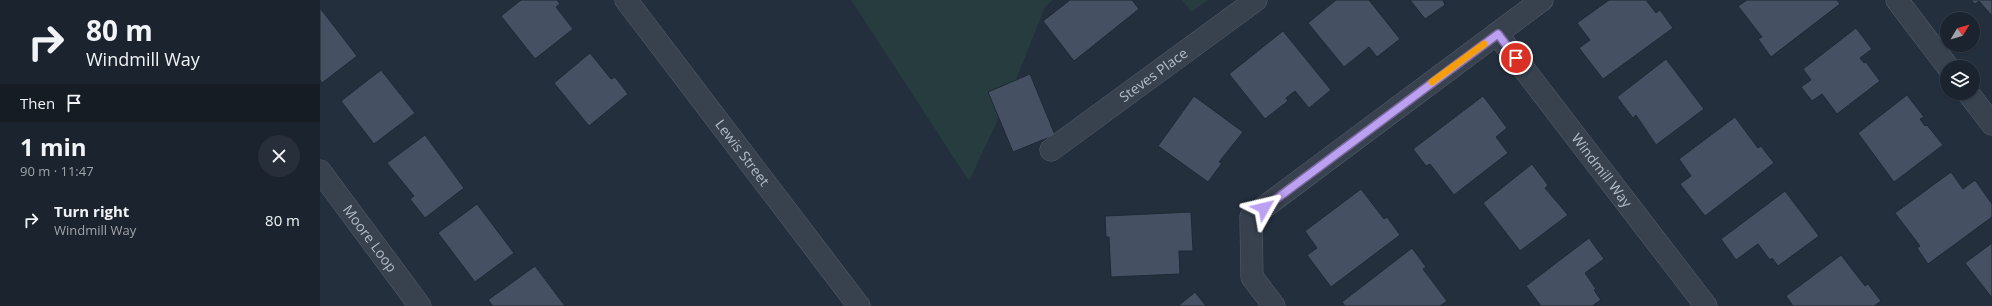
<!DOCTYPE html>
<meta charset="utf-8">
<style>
body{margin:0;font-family:"Open Sans",sans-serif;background:#282f3a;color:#f1f3f6;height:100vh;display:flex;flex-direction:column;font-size:15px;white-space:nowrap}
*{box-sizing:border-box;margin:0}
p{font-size:13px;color:#a0a4aa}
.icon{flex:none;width:22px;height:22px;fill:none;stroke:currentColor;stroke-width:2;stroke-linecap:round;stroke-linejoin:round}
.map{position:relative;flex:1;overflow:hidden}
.sheet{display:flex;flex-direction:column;background:#1b232e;width:320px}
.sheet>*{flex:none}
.guide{background:#1b232e;color:#f1f3f6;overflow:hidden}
.needle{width:26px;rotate:52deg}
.controls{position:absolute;left:1620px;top:12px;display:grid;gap:8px}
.controls a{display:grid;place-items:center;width:40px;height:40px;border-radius:50%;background:#1b232e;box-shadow:0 1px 3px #0004,0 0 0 1px #39404a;font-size:20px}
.pin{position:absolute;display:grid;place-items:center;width:34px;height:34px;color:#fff;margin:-17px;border:2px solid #fff;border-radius:50%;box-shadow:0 1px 4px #0007}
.me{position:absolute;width:44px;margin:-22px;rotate:53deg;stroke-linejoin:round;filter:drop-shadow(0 0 3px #0008)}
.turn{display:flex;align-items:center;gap:14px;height:84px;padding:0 20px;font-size:18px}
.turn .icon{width:52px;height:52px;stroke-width:2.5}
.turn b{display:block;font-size:28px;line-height:34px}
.then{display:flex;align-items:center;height:38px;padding:0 20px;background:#0003;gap:8px;font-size:15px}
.round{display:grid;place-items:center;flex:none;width:42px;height:42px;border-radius:21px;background:#282f3a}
.head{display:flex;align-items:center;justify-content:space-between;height:68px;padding:0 20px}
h1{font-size:24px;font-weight:700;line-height:30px}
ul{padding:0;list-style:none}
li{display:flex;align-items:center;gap:12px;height:60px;padding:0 20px}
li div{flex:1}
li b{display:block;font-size:15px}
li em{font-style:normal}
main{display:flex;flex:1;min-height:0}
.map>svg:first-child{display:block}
</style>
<main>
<section class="sheet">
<div class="guide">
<div class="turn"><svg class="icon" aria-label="right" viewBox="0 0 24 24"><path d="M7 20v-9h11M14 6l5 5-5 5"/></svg><div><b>80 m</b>Windmill Way</div></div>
<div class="then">Then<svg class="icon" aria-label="arrive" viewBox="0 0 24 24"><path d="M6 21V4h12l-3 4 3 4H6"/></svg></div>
</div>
<div class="head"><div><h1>1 min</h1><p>90 m · 11:47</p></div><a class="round"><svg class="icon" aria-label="close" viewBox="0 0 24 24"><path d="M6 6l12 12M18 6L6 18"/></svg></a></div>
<ul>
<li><svg class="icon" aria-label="right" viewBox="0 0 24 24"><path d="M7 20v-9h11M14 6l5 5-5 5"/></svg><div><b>Turn right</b><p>Windmill Way</p></div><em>80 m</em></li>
</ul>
</section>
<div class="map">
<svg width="1672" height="306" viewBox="0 0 1672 306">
<rect width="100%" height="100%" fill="#242f3e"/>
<path fill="#263c3f" d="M 531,0 L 733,0 L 725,7 L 691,92 L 649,181 Z
M 862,0 L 888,0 L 871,12 Z"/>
<path fill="#455162" stroke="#1f2835" d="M 201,0 L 237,0 L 240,4 L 236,7 L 253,29 L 215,59 L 181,16 Z
M 750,0 L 812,0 L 819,9 L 754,61 L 723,21 Z
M 1016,0 L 1049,0 L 1080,39 L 1057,57 L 1049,47 L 1024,67 L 988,23 Z
M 1090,0 L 1123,0 L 1125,5 L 1105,19 Z
M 1289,0 L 1326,0 L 1336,13 L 1340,10 L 1353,28 L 1283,79 L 1259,48 L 1270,40 L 1257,23 Z
M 1427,0 L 1517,0 L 1520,4 L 1451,57 L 1438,39 L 1442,37 L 1418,6 Z
M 1651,0 L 1672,0 L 1672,16 L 1659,1 L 1655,4 Z
M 0,8 L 37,56 L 2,83 L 0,80 Z
M 1536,28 L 1552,49 L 1540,58 L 1544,63 L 1546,62 L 1560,81 L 1517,114 L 1502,94 L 1492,101 L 1481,87 L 1491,80 L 1483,69 Z
M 963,31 L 1011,90 L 989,108 L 975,91 L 966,98 L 968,101 L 945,119 L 909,74 Z
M 270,53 L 291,79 L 295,77 L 308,94 L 269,126 L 234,83 Z
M 1346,59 L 1384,109 L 1336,145 L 1316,115 L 1313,118 L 1297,97 Z
M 61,70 L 95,113 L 54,144 L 21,101 Z
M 710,74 L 735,135 L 693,152 L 668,92 Z
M 1587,95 L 1604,117 L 1600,119 L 1605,126 L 1607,125 L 1623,145 L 1574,182 L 1538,133 Z
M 874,96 L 923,132 L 899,162 L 902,163 L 888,182 L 838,146 Z
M 1163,96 L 1187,128 L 1176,137 L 1188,153 L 1134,195 L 1110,164 L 1106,166 L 1093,149 Z
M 1415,117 L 1438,148 L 1441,146 L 1454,163 L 1385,216 L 1360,184 L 1371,176 L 1359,159 Z
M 105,135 L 144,188 L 105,218 L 90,199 L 94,196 L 67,163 Z
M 1212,164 L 1228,185 L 1225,188 L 1248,215 L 1200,251 L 1163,203 Z
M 1631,172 L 1643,189 L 1655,180 L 1672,204 L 1672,217 L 1608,264 L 1597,248 L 1600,246 L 1575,213 Z
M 1041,189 L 1064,219 L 1067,217 L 1080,235 L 1011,287 L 987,255 L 997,248 L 985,231 Z
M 1465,191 L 1499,236 L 1458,266 L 1452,258 L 1450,260 L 1438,244 L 1416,260 L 1401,239 Z
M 157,204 L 194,253 L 155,282 L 118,233 Z
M 871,212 L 873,251 L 859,251 L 860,274 L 791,277 L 789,237 L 786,237 L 785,216 Z
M 1269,238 L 1284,259 L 1265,273 L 1276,289 L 1274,290 L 1281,300 L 1272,306 L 1221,306 L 1206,286 Z
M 1672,243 L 1672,298 L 1645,263 Z
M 1092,248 L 1106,267 L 1103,269 L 1127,301 L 1120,306 L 1025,306 L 1022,302 Z
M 1521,255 L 1545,286 L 1548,284 L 1561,301 L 1554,306 L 1473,306 L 1466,296 Z
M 215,266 L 245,306 L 173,306 L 168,300 Z
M 875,292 L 886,306 L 858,306 L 874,293 Z"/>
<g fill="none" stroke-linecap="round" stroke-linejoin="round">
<defs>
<g id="minor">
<path id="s1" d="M 306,0 L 539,306"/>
<path d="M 1577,0 L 1628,67"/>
<path id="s2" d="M 1177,34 L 1386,306"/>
<path d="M 1648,93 L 1672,124"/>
<path id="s3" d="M 731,150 L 936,0"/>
<path id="s4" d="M 0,171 L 100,306"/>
<path d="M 954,306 L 932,277 L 931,217 L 1222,0"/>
</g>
</defs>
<use href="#minor" stroke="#565f6c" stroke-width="23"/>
<use href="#minor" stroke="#38414e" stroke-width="22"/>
</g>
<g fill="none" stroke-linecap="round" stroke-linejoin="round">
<defs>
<path id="route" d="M 944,208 L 1178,34 L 1196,58"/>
</defs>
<use href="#route" stroke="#7a689d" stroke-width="10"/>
<use href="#route" stroke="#bca0f2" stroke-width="7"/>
<path stroke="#f59e0b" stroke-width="7" d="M 1112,82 L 1164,44"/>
</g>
<g text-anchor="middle" stroke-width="3" stroke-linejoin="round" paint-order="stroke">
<g font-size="14" fill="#b4bcc9" stroke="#1d2633">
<text dy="5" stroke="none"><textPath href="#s3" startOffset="127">Steves Place</textPath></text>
<text dy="5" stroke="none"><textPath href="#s1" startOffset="192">Lewis Street</textPath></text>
<text dy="5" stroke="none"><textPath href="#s2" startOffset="172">Windmill Way</textPath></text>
<text dy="5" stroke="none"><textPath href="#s4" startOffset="84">Moore Loop</textPath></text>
</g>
</g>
</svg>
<div class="controls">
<a><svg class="needle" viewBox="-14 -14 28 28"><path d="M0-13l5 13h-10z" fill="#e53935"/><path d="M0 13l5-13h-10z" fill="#a0a4aa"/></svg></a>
<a><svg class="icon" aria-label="layers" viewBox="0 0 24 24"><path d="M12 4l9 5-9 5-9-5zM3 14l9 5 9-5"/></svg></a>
</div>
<div class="pin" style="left:1196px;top:58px;background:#d93025"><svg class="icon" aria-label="arrive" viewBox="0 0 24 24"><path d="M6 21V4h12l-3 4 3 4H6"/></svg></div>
<svg class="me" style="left:944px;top:208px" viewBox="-20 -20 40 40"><path d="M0-17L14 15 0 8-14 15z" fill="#bca0f2" stroke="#fff" stroke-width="4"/></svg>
</div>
</main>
